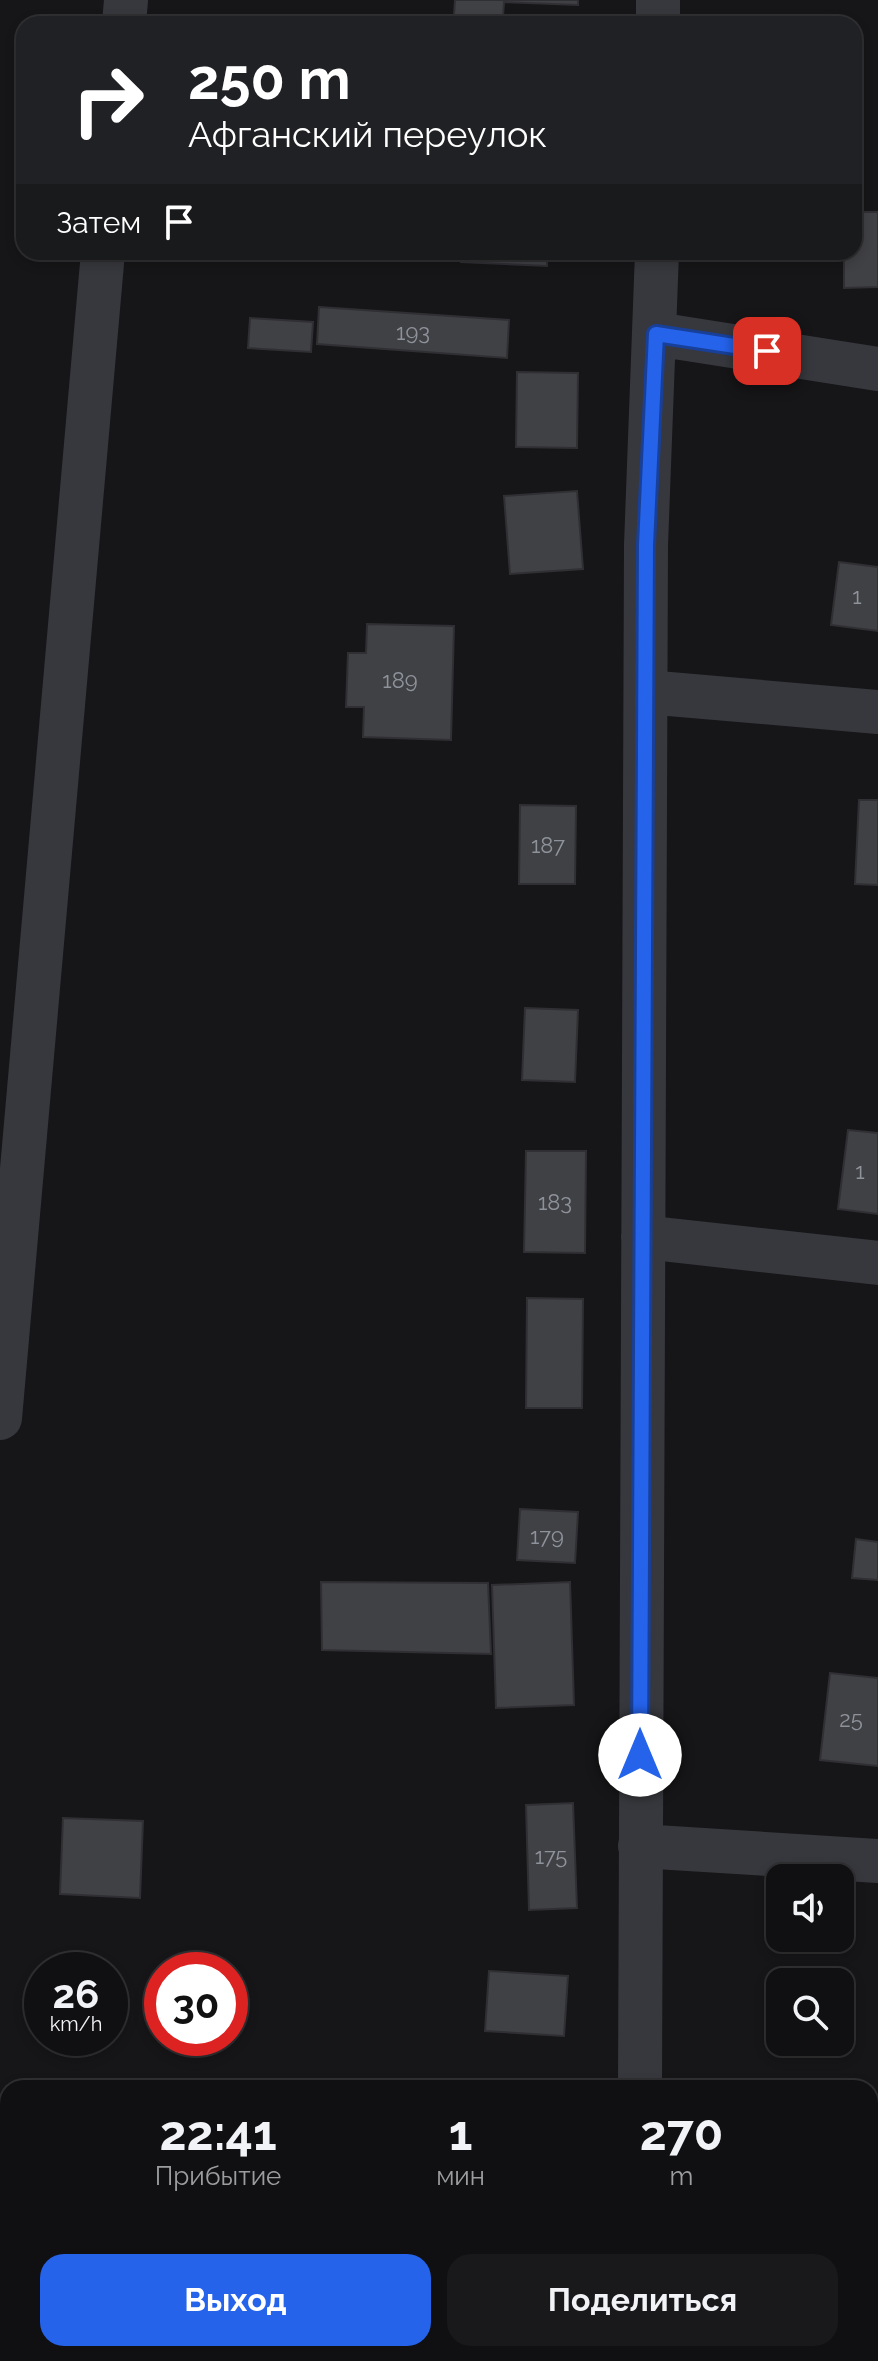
<!DOCTYPE html>
<html lang="ru">
<meta charset="utf-8">
<style>
body{margin:0;font-family:Raleway,sans-serif;background:#19191b;color:#f1f3f6;height:100vh;display:flex;flex-direction:column;font-size:30px;white-space:nowrap}
*{box-sizing:border-box;margin:0}
p{font-size:26px;color:#9c9d9f}
.icon{flex:none;width:44px;height:44px;fill:none;stroke:currentColor;stroke-width:2;stroke-linecap:round;stroke-linejoin:round}
.map{position:relative;flex:1;overflow:hidden}
.panel{position:absolute;left:0px;top:2080px;width:878px;height:282px;display:flex;flex-direction:column;background:#101012;border-radius:24px 24px 0 0;box-shadow:0 4px 12px #0003,0 0 0 2px #303032}
.panel>*{flex:none}
.banner{position:absolute;left:16px;top:16px;width:846px;height:244px;border-radius:24px;box-shadow:0 4px 12px #0003,0 0 0 2px #303032;background:#202124;color:#fff;overflow:hidden}
.buttons{position:absolute;left:766px;top:1864px;display:grid;gap:16px}
.buttons a{display:grid;place-items:center;width:88px;height:88px;border-radius:16px;background:#101012;box-shadow:0 4px 12px #0003,0 0 0 2px #303032;font-size:40px}
.speed{position:absolute;left:24px;top:1952px;display:flex;gap:16px;font-size:40px;font-weight:700;text-align:center}
.speed>*{display:grid;place-content:center;width:104px;height:104px;border-radius:50%;background:#101012;box-shadow:0 4px 12px #0003,0 0 0 2px #303032;line-height:1}
.speed small{font-size:20px;font-weight:400}
.speed .limit{border:12px solid #d22;background:#fff;color:#111}
.pin{position:absolute;display:grid;place-items:center;width:68px;height:68px;color:#fff;margin:-34px;border-radius:16px;box-shadow:0 4px 12px #0006}
.me{position:absolute;width:88px;margin:-44px;rotate:0deg;stroke-linejoin:round;filter:drop-shadow(0 0 6px #0008)}
.turn{display:flex;align-items:center;gap:28px;height:168px;padding:0 40px;font-size:36px}
.turn .icon{width:104px;height:104px;stroke-width:2.5}
.turn b{display:block;font-size:56px;line-height:68px}
.then{display:flex;align-items:center;height:76px;padding:0 40px;background:#0003;gap:16px;font-size:30px}
.eta{display:flex;justify-content:space-evenly;align-items:center;height:136px;text-align:center}
.eta b{font-size:48px;font-weight:700;line-height:56px}
.button{display:flex;gap:16px;margin-top:auto;padding:16px 40px}
.button a{flex:1;height:92px;border-radius:24px;background:#2563eb;color:#fff;font-size:32px;font-weight:700;line-height:92px;text-align:center}
.button a+a{background:#19191b;color:#f1f3f6}
.map>svg:first-child{display:block}
</style>
<div class="map">
<svg width="878" height="2361" viewBox="0 0 878 2361">
<rect width="100%" height="100%" fill="#161618"/>
<path fill="#404145" stroke="#303034" stroke-width="2" d="M 455,0 L 578,0 L 578,5 L 504,2 L 503,17 L 454,15 Z
M 854,212 L 878,212 L 878,287 L 844,288 L 844,252 L 854,252 Z
M 461,252 L 547,252 L 547,266 L 461,262 Z
M 319,307 L 509,320 L 507,358 L 317,344 Z
M 250,318 L 313,322 L 311,352 L 248,348 Z
M 517,372 L 578,373 L 577,448 L 516,447 Z
M 577,491 L 583,569 L 510,574 L 504,496 Z
M 839,562 L 878,567 L 878,631 L 831,625 Z
M 367,624 L 454,626 L 451,740 L 363,737 L 364,707 L 346,707 L 348,653 L 366,653 Z
M 859,800 L 878,800 L 878,885 L 855,884 Z
M 520,805 L 576,806 L 575,884 L 519,884 Z
M 525,1008 L 578,1010 L 575,1082 L 522,1080 Z
M 848,1130 L 878,1133 L 878,1214 L 838,1209 Z
M 526,1151 L 586,1151 L 585,1253 L 524,1252 Z
M 527,1298 L 583,1299 L 582,1408 L 526,1408 Z
M 520,1509 L 578,1512 L 575,1563 L 517,1560 Z
M 856,1539 L 878,1542 L 878,1580 L 852,1578 Z
M 321,1582 L 488,1583 L 491,1654 L 322,1650 Z
M 570,1582 L 574,1705 L 496,1708 L 492,1585 Z
M 830,1673 L 878,1678 L 878,1766 L 820,1760 Z
M 573,1803 L 577,1908 L 529,1910 L 526,1805 Z
M 63,1818 L 143,1821 L 140,1898 L 60,1894 Z
M 489,1971 L 568,1976 L 564,2036 L 485,2031 Z
M 493,2082 L 558,2088 L 492,2088 Z
M 870,2249 L 878,2250 L 878,2319 L 870,2318 Z"/>
<g fill="none" stroke-linecap="round" stroke-linejoin="round">
<path stroke="#37383d" stroke-width="44" d="M 124,24 L 126,0
M 658,24 L 658,0
M 656,334 L 878,369
M 646,692 L 878,712
M 643,1237 L 878,1263
M 0,1418 L 103,252
M 640,1846 L 878,1861
M 640,2088 L 646,545 L 657,252
M 0,2163 L 8,2164
M 870,2176 L 878,2177
M 641,2354 L 641,2361"/>
</g>
<g fill="none" stroke-linecap="round" stroke-linejoin="round">
<defs>
<path id="route" d="M 640,1755 L 646,545 L 656,334 L 767,351"/>
</defs>
<use href="#route" stroke="#184099" stroke-width="20"/>
<use href="#route" stroke="#2563eb" stroke-width="14"/>
</g>
<g text-anchor="middle" stroke-width="8" stroke-linejoin="round" paint-order="stroke">
<g font-size="22" fill="#8e929b">
<text x="413" y="340">193</text>
<text x="857" y="604">1</text>
<text x="400" y="688">189</text>
<text x="548" y="853">187</text>
<text x="860" y="1179">1</text>
<text x="555" y="1210">183</text>
<text x="547" y="1544">179</text>
<text x="851" y="1727">25</text>
<text x="551" y="1864">175</text>
</g>
</g>
</svg>
<div class="buttons">
<a><svg class="icon" aria-label="sound" viewBox="0 0 24 24"><path d="M4 9h4l5-4v14l-5-4H4zM17 9q2 3 0 6"/></svg></a>
<a><svg class="icon" aria-label="search" viewBox="0 0 24 24"><circle cx="10" cy="10" r="6"/><path d="M15 15l6 6"/></svg></a>
</div>
<div class="speed"><div>26<small>km/h</small></div><div class="limit">30</div></div>
<div class="pin" style="left:767px;top:351px;background:#d93025"><svg class="icon" aria-label="arrive" viewBox="0 0 24 24"><path d="M6 21V4h12l-3 4 3 4H6"/></svg></div>
<svg class="me" style="left:640px;top:1755px" viewBox="-20 -20 40 40"><circle r="19" fill="#fff"/><path d="M0-13L10 11 0 6-10 11z" fill="#2563eb"/></svg>
<div class="banner">
<div class="turn"><svg class="icon" aria-label="right" viewBox="0 0 24 24"><path d="M7 20v-9h11M14 6l5 5-5 5"/></svg><div><b>250 m</b>Афганский переулок</div></div>
<div class="then">Затем<svg class="icon" aria-label="arrive" viewBox="0 0 24 24"><path d="M6 21V4h12l-3 4 3 4H6"/></svg></div>
</div>
<section class="panel">
<div class="eta">
<div><b>22:41</b><p>Прибытие</p></div>
<div><b>1</b><p>мин</p></div>
<div><b>270</b><p>m</p></div>
</div>
<div class="button"><a>Выход</a><a>Поделиться</a></div>
</section>
</div>
